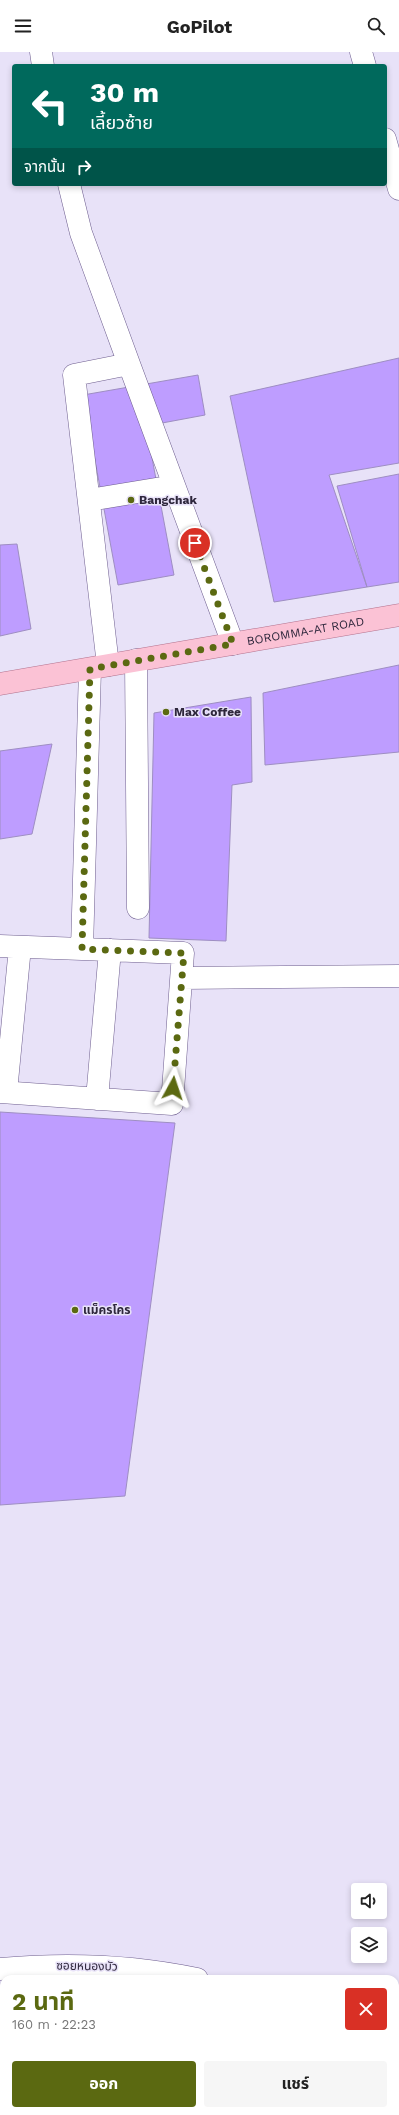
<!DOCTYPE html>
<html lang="th">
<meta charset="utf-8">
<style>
body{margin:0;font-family:"Work Sans","Noto Sans Thai",sans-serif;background:#f6f6f6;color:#222;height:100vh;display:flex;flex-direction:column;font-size:15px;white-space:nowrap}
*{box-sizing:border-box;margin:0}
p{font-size:13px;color:#767676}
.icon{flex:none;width:22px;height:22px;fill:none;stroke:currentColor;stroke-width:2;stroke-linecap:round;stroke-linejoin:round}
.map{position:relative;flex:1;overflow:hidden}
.panel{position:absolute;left:0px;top:1923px;width:399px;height:140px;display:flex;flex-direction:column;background:#fff;border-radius:12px 12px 0 0;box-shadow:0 2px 6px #0003}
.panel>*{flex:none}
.top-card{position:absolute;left:12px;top:12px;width:375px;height:122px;border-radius:4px;box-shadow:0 2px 6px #0003;background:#00695c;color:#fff;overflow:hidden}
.tools{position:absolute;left:351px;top:1831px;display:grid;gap:8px}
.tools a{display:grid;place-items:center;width:36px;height:36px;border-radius:4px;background:#fff;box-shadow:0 2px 6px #0003;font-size:20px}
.pin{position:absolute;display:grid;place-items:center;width:34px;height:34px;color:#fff;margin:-17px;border:2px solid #fff;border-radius:50%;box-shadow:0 1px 4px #0007}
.me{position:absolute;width:44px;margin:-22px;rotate:5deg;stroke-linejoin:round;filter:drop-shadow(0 0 3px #0008)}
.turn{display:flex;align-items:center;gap:14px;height:84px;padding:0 12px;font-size:18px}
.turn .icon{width:52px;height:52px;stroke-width:2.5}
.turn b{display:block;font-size:28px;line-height:34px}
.then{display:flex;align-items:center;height:38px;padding:0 12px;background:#0003;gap:8px;font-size:15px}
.round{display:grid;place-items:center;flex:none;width:42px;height:42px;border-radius:4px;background:#f6f6f6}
.overview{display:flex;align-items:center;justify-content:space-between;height:68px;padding:0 12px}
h1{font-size:24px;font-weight:700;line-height:30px;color:#5b6911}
.cta{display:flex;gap:8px;margin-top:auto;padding:8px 12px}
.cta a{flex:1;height:46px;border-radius:4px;background:#5b6911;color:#fff;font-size:16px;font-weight:700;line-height:46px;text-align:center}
.cta a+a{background:#f6f6f6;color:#222}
header{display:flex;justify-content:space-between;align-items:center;height:52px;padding:0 12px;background:#fff;font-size:18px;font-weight:700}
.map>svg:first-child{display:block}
</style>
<header><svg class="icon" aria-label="menu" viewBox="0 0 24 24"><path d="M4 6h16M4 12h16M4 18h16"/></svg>GoPilot<svg class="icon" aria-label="search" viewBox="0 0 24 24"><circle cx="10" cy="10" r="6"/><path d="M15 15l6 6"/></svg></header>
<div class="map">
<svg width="399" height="2063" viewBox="0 0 399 2063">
<rect width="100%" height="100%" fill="#e8e2f8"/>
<path fill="#be9dff" stroke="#9e8ec2" d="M 399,306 L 399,411 L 329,423 L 367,535 L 274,550 L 230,344 Z
M 198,323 L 205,363 L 146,374 L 174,523 L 118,533 L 83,343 Z
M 399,422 L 399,530 L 367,535 L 337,434 Z
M 17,492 L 31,577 L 0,584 L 0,493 Z
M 399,613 L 399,700 L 265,713 L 263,641 Z
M 251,645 L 252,730 L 232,733 L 226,889 L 149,886 L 154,661 Z
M 52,692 L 32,782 L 0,787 L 0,699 Z
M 0,1060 L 175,1071 L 125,1444 L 0,1453 Z
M 0,1952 L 4,1952 L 4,2010 L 0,2009 Z
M 0,2009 L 4,2010 L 4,2059 L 9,2059 L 8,2063 L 0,2063 Z"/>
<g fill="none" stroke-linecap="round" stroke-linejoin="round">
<defs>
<path id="minor" d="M 41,0 L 43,14
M 361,0 L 365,14
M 385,87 L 399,137
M 69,132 L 81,181 L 129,312
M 89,448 L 174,434
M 136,608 L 138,856
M 108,613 L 74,323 L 129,312 L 233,592
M 0,894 L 82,897
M 182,926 L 399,924
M 0,1040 L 172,1052 L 183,901 L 82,897 L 90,617
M 6,1040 L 20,895
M 97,1047 L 110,898
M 0,1917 C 67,1911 131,1913 197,1927
M 395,2012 L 399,2004
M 126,2063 L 127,2059
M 367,2063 L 369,2059"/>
<g id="major">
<path id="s1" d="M 0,632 L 399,563"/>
</g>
</defs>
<use href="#minor" stroke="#6e5e8f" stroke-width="23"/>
<use href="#major" stroke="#b2728d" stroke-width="23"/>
<use href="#minor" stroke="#fff" stroke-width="22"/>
<use href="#major" stroke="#fbc2d5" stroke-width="22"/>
</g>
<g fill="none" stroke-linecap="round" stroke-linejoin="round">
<path stroke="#5b6911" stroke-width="7" stroke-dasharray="0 12.6" d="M 173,1036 L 184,901 L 82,897 L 90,617 L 233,592 L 195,491"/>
</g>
<g fill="#5b6911" stroke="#e8e2f8" stroke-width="1.5">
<circle cx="131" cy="448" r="4"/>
<circle cx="166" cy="660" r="4"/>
<circle cx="75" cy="1258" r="4"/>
</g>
<g text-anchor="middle" stroke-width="3" stroke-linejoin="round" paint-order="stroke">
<g font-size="12" font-weight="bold" fill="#2e273c" stroke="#e8e2f8" text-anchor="start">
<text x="139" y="452">Bangchak</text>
<text x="174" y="664">Max Coffee</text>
<text x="83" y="1262">แม็ครโคร</text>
</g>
<g font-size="12" fill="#2e273c" stroke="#e8e2f8">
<text dy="4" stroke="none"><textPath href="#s1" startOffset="310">BOROMMA-AT ROAD</textPath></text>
<text transform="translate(87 1914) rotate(1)" y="4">ซอยหนองบัว</text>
</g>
</g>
</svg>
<div class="tools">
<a><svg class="icon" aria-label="sound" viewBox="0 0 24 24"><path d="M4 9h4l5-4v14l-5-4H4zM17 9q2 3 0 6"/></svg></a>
<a><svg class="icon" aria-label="layers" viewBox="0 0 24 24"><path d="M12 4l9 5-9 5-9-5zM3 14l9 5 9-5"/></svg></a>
</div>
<div class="pin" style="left:195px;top:491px;background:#d93025"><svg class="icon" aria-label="arrive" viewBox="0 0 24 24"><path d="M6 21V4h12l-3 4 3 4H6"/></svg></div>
<svg class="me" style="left:173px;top:1036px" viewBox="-20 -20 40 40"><path d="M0-17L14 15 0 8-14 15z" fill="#5b6911" stroke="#fff" stroke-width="4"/></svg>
<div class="top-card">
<div class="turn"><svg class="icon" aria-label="left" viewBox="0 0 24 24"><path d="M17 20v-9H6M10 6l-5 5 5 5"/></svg><div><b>30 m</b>เลี้ยวซ้าย</div></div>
<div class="then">จากนั้น<svg class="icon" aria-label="right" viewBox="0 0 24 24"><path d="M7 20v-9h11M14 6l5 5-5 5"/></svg></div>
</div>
<section class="panel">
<div class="overview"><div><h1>2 นาที</h1><p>160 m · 22:23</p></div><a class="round" style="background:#d93025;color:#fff"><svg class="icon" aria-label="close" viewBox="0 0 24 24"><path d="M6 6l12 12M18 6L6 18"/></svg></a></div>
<div class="cta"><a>ออก</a><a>แชร์</a></div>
</section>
</div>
